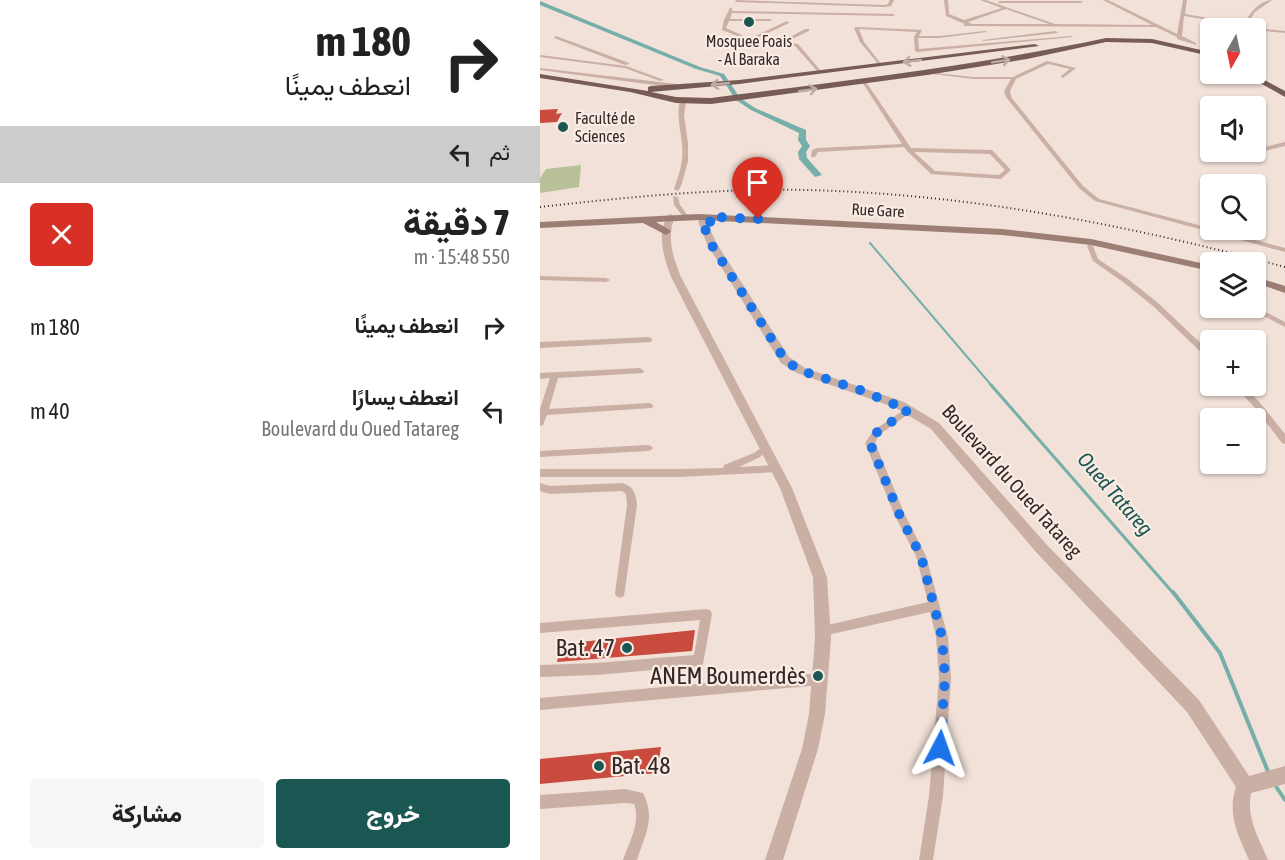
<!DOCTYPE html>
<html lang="ar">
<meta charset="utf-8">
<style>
body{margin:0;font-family:"Asap Condensed",Vazirmatn,sans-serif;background:#f6f6f6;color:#222;direction:rtl;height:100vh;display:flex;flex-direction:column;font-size:22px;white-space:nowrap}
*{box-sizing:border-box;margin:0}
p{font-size:20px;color:#767676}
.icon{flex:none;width:33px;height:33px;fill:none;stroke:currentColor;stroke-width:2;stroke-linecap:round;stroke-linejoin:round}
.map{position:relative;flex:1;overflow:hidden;direction:ltr}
.details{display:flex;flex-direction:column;background:#fff;width:540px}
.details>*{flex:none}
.hud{background:#fff;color:#222;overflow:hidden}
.needle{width:39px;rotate:189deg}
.buttons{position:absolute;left:660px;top:18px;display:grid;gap:12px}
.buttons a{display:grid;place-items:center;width:66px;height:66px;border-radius:6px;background:#fff;box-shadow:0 2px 4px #0004;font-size:30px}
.pin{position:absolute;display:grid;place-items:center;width:51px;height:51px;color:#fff;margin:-62px -26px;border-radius:50% 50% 50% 0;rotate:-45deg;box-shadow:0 0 6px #0007}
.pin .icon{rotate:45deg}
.me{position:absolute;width:66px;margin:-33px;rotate:4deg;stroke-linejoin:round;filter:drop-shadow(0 0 4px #0008)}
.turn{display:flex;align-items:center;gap:21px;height:126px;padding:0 30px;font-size:27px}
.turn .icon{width:78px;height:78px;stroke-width:2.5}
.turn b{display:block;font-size:42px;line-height:51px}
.then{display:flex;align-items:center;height:57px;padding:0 30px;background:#0003;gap:12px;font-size:22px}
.round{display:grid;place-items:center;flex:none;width:63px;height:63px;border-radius:6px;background:#f6f6f6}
.headline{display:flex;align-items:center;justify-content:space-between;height:102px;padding:0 30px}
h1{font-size:36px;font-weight:800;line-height:45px}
.cta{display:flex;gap:12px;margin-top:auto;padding:12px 30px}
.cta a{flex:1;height:69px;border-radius:6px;background:#1b5752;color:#fff;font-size:24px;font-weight:800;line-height:69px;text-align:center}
.cta a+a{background:#f6f6f6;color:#222}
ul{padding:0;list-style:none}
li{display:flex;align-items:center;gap:18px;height:84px;padding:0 30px}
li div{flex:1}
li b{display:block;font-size:22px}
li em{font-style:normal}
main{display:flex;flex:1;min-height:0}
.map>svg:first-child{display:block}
</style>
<main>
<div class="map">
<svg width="745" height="860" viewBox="0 0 745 860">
<rect width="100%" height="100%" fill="#f1e1d8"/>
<path fill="#b9c198" d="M 41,165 L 39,187 L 0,193 L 0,178 L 6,169 Z"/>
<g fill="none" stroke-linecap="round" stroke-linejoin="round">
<path stroke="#76afa9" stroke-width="2" d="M 330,243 L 452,386"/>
<path stroke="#76afa9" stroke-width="3" d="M 451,385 L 634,594"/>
<path stroke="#76afa9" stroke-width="4" d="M 633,592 L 680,653 L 729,774
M 735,785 L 745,800"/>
<path fill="#76afa9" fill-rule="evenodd" d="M 0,1 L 160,67 L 184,74 L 200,98 L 215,108 L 266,130 L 266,140 L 270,146 L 266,152 L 267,158 L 282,175 L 275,177 L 259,159 L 258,152 L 262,146 L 258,140 L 259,133 L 211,110 L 196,100 L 180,76 L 156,69 L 0,5 Z"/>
</g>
<path fill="#c94b3e" d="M 18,109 L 16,114 L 22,113 L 17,122 L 0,123 L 0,110 Z
M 155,630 L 152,651 L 17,662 L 21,644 Z
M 121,747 L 117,773 L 0,784 L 0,759 Z"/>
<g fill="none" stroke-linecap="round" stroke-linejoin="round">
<path fill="#caafa4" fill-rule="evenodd" d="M 196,0 L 344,5 L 348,4 L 350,0 L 354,0 L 351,6 L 344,7 L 197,2 L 195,1 Z
M 404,0 L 408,0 L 409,14 L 424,20 L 462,8 L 440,0 L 446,0 L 515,24 L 612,25 L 563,0 L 568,0 L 637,34 L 643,0 L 647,0 L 645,14 L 669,18 L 699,27 L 701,27 C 709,16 717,1 732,0 L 715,12 L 705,27 L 745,31 L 745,33 L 716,30 L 716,28 L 696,28 L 668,20 L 644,16 L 642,36 L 656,43 L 656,45 L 637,39 L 637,37 L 616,27 L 425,26 L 423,25 L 425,24 L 406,16 ZM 466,9 L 509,24 L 432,24 L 428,22 Z
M 459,1 L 541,1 L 543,2 L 541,3 L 458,3 Z
M 190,8 L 192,8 L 192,11 L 353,14 L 355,15 L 353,16 L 192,13 L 190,19 L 230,19 L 232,20 L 230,21 L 189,21 L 186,28 L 206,37 L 211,38 L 247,21 L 249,23 L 217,38 L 241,42 L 265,29 L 269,29 L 269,31 L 246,42 L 258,44 L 281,71 L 281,72 L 279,73 L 255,46 L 205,39 L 182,30 L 184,20 Z
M 316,27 L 382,30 L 379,36 L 399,36 L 445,31 L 447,32 L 399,38 L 378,38 L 379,49 L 531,36 L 533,37 L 377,52 L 375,51 L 374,37 L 377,32 L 319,29 L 324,42 L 342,65 L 340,66 L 320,42 L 314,28 Z
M 516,31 L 518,33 L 444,41 L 442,40 Z
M 16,36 L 89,63 L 89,64 L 85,65 L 14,38 Z
M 0,55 L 86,66 L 124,80 L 120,81 L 85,68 L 0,57 Z
M 507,61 L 536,68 L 523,78 L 521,77 L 521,76 L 530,69 L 508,64 L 476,79 L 470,91 L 471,97 L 543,186 L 559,199 L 670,228 L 670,230 L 676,230 L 745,248 L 745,252 L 555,201 L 539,188 L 466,97 L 464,91 L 471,79 L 433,79 L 385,73 L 387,72 L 433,77 L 473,77 Z
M 0,68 L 145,85 L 148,87 L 145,89 L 0,70 Z
M 324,81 L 326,82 L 371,148 L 452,150 L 471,170 L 461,179 L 391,174 L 367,151 L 364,147 L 278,152 L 275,157 L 271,157 L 272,150 L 278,148 L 362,144 L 322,82 ZM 374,152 L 450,154 L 465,170 L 459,175 L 395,171 Z
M 143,99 L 146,101 L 144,116 L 148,143 L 148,161 L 142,183 L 139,190 L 137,191 L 134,189 C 139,175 144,161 142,145 C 141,130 136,116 140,101 Z
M 745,142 L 745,146 L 716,153 L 713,152 L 716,152 L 716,149 Z
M 133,196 L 138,197 L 140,205 L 149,217 L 148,218 L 144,218 L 134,205 Z
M 550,244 L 553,246 L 558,259 L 588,279 L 618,303 L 670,352 L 670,359 L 667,358 L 613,306 L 583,282 L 553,261 L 547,246 Z
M 0,276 L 66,278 L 70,280 L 66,282 L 0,280 Z
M 665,280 L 670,280 L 670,286 L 665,284 Z
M 716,307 L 745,322 L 745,327 L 708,308 Z
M 108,337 L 111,338 L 112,340 L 111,342 L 0,348 L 0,342 Z
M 100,368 L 104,371 L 103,373 L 18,378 L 9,409 L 109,403 L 112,404 L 113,406 L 112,408 L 7,415 L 3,425 L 0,426 L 0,409 L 10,378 L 0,379 L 0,373 Z
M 695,386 L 704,386 L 721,404 L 745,434 L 745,444 L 742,443 L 715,408 Z
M 368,407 L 372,410 L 371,412 L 339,435 L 335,443 L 365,515 L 386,556 L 408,637 L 411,678 L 403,796 L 393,860 L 379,860 L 389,796 L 399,678 L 396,637 L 390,612 L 283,636 L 279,635 L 277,631 L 279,627 L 283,626 L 388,602 L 376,556 L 355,516 L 325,443 L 333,431 Z
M 108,445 L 111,446 L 113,448 L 111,450 L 108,451 L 0,457 L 0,451 Z
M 225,445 L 228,446 L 230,448 L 220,457 L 199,467 L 236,465 L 239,466 L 241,469 L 239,472 L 139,477 L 0,477 L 0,469 L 139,469 L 183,468 L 184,465 L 214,453 Z
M 0,483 L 10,486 L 83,483 C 94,487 96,494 97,505 L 84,596 L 80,598 L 76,596 L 75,593 L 87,505 L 86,494 L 82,491 L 10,494 L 0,491 Z
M 166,609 L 170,610 L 172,614 L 163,664 L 159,666 L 56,675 L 0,677 L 0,665 L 56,663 L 154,655 L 160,620 L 0,633 L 0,623 Z
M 281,673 L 285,675 L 287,679 L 285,683 L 281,685 L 0,710 L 0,698 Z
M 85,789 L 103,793 C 116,819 105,835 97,860 L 83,860 C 89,842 101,823 94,804 L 85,803 L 0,809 L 0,795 Z"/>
<path fill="#caafa4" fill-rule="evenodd" d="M 131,214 L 135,217 C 126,237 133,257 141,277 L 252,488 L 287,577 L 291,638 L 285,714 L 278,749 L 243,860 L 225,860 L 262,749 L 269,714 L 275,638 L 273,577 L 240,488 L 131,277 C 124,257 116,235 128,215 Z
M 162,218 L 166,221 L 177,244 L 249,357 L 265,368 L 364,402 L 399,423 L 506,544 L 659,700 L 709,776 L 745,766 L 745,784 L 711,793 C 706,818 719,838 728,860 L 709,860 C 698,836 687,813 696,787 L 647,712 L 496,552 L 391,429 L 356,408 L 257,373 L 241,363 L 167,244 L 158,221 Z"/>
<path fill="#9d7e75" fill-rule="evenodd" d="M 159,214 L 462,229 L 551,239 L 670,265 L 670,271 L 551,245 L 462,235 L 159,220 L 116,222 L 130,230 L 131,232 L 126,235 L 103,223 L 0,228 L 0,222 Z
M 716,277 L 745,286 L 745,293 L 716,283 Z"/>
<path fill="#775c56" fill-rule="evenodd" d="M 566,38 L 612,39 L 670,52 L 670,56 L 612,43 L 566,42 L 487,59 L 387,75 L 171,104 L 136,103 L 90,92 L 0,78 L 0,74 L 108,91 L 108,87 L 111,86 L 199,80 L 495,44 L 499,46 L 199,84 L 111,92 L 136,97 L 171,98 C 303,81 435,66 566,38 Z
M 704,74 L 713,74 L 745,91 L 745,97 Z"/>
<path stroke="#352826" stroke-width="2" stroke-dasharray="1 3" stroke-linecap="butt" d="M 0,207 C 89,197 178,188 267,190 C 430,194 588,225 745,267"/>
</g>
<defs><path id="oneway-shaft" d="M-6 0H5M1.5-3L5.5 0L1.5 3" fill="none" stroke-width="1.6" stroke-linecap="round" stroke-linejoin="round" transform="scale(1.5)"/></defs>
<g stroke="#beaba4">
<use href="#oneway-shaft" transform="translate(372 61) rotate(173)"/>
<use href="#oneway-shaft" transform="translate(461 61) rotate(-9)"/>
<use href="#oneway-shaft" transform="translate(180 84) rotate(174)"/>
<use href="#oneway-shaft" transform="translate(268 90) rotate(-8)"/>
</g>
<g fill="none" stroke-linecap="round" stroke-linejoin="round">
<path stroke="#1a73e8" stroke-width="10" stroke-dasharray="0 18" d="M 218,219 L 174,217 L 175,222 L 162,221 L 171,244 L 245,360 L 259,370 L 320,390 L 368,410 L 336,433 L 330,443 L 360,516 L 381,556 L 402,637 L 405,678 L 400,748"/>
</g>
<g fill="#1b5752" stroke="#f9ece4" stroke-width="2">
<circle cx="209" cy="22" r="6"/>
<circle cx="23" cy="127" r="6"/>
<circle cx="87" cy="648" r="6"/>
<circle cx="278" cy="676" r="6"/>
<circle cx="59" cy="766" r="6"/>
</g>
<g text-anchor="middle" stroke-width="4.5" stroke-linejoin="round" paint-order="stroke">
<g font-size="16" fill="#352826" stroke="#f9ece4">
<text x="209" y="47">Mosquee Foais<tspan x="209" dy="18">- Al Baraka</tspan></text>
<text x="35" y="124" text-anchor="start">Faculté de<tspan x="35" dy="18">Sciences</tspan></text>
</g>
<g font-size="16" fill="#352826" stroke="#f9ece4">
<text transform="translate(338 210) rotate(3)" y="6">Rue Gare</text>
</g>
<g font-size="20" fill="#352826" stroke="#f9ece4">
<text transform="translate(472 481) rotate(48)" y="7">Boulevard du Oued Tatareg</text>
</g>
<g font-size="21" font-style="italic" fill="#1b5752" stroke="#f9ece4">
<text transform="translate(575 494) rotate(49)" y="7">Oued Tatareg</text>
</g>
<g font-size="24" fill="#352826" stroke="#f9ece4" text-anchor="end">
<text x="75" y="656">Bat. 47</text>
<text x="266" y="684">ANEM Boumerdès</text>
<text x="71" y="774" text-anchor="start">Bat. 48</text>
</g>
</g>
</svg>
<div class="buttons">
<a><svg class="needle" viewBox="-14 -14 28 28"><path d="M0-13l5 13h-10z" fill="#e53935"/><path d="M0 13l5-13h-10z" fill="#767676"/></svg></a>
<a><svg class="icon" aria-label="sound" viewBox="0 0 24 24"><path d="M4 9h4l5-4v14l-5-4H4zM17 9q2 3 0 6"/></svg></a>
<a><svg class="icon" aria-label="search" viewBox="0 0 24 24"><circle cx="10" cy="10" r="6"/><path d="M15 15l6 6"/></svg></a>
<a><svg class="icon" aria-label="layers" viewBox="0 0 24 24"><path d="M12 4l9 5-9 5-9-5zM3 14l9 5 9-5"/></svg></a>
<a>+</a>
<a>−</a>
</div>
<div class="pin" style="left:218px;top:219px;background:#d93025"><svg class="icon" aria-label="arrive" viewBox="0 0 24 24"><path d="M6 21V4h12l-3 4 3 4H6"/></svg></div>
<svg class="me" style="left:400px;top:748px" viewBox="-20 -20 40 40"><path d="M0-17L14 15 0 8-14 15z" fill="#1a73e8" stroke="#fff" stroke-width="4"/></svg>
</div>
<section class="details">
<div class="hud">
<div class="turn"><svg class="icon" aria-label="right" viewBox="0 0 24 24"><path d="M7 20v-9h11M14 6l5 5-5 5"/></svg><div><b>180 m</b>انعطف يمينًا</div></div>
<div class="then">ثم<svg class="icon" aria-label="left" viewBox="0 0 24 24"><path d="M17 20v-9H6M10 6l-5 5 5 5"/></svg></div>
</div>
<div class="headline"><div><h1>7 دقيقة</h1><p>550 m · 15:48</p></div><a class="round" style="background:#d93025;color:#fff"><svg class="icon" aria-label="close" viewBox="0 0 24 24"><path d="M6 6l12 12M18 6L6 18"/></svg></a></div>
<ul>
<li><svg class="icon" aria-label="right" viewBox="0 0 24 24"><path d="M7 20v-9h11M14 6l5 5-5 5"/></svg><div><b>انعطف يمينًا</b></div><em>180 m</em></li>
<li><svg class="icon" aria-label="left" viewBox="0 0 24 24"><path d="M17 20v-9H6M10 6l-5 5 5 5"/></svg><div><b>انعطف يسارًا</b><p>Boulevard du Oued Tatareg</p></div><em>40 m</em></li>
</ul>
<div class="cta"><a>خروج</a><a>مشاركة</a></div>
</section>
</main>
